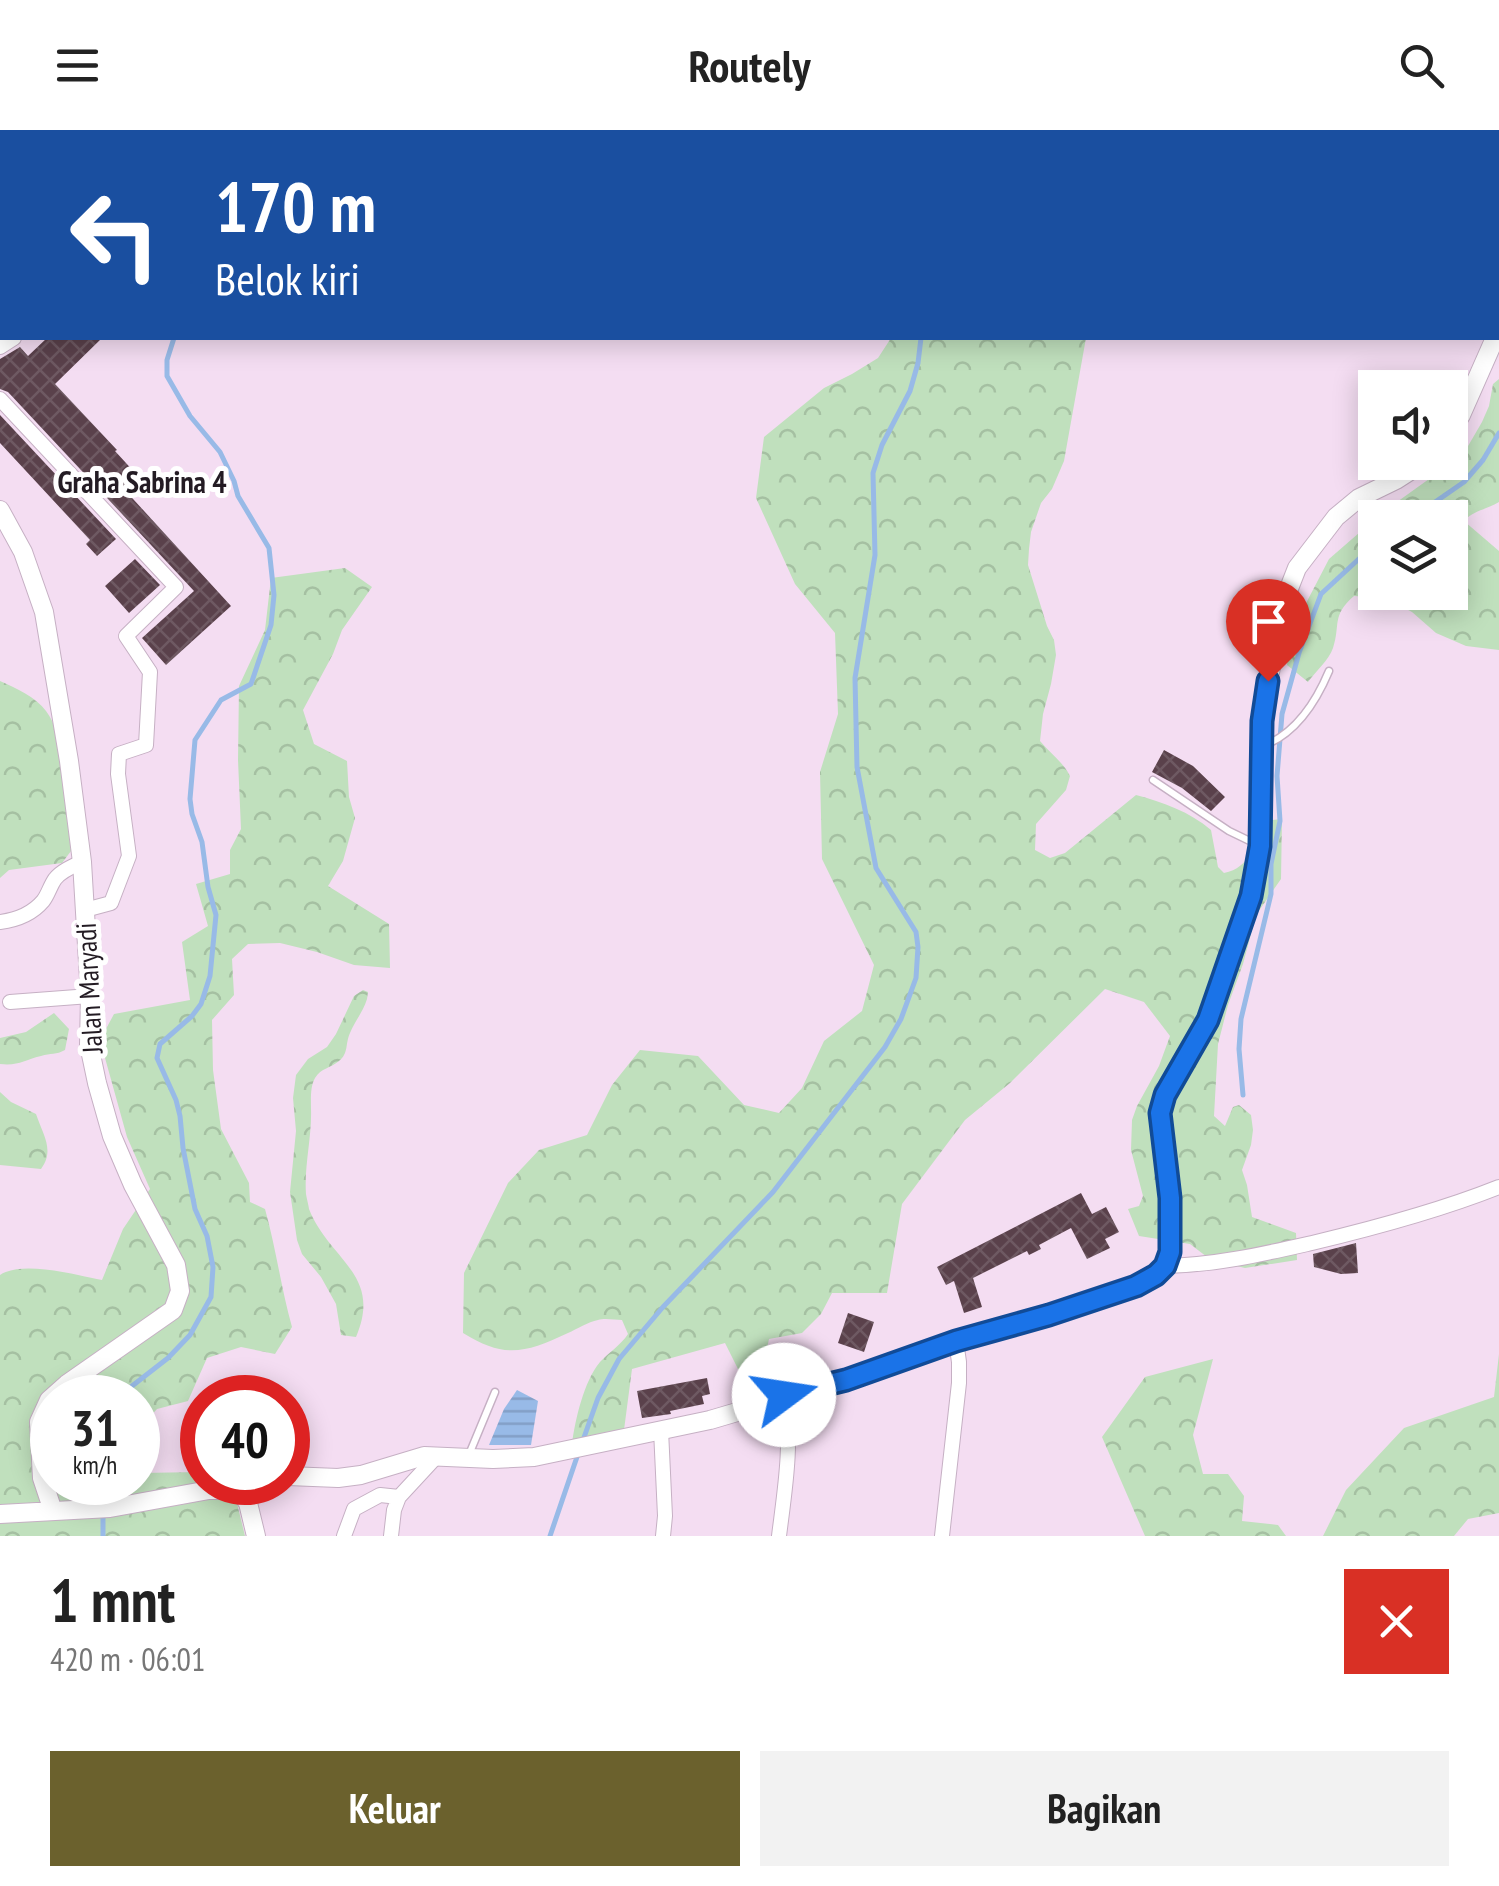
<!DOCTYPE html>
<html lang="id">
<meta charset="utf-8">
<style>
body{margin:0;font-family:"PT Sans Narrow",sans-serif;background:#f2f2f2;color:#222;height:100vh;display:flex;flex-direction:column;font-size:38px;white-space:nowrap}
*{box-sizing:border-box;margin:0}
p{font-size:32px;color:#767676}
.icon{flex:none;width:55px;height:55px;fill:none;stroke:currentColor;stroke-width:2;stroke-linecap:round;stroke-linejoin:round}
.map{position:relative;height:1406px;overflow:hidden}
.details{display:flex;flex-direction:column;background:#fff;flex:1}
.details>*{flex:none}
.banner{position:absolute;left:0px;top:0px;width:1500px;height:210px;box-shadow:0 5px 25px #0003;background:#1a4fa0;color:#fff;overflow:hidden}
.tools{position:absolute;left:1358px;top:240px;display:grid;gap:20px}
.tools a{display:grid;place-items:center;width:110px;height:110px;border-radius:0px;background:#fff;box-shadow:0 5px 25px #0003;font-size:50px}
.speed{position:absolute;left:30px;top:1245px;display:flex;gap:20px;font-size:50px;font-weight:700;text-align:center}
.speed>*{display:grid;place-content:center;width:130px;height:130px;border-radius:50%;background:#fff;box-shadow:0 5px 25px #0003;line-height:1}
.speed small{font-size:25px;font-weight:400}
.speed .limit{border:15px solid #d22;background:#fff;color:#111}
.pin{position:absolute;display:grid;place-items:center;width:85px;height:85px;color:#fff;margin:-102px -42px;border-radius:50% 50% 50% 0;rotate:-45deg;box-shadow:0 0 10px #0007}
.pin .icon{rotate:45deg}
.me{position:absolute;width:110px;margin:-55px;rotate:76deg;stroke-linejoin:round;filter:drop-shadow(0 0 8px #0008)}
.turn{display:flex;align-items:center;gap:35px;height:210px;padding:0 50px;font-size:45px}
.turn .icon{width:130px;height:130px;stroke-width:2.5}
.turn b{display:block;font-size:70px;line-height:85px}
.round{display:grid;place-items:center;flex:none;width:105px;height:105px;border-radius:0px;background:#f2f2f2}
.head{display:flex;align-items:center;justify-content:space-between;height:170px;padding:0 50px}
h1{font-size:60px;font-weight:700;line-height:75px}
.action{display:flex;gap:20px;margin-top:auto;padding:20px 50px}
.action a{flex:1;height:115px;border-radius:0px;background:#6b612d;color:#fff;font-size:40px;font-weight:700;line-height:115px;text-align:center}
.action a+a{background:#f2f2f2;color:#222}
header{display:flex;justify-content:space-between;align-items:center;height:130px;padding:0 50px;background:#fff;font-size:45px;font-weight:700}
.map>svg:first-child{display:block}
</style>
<header><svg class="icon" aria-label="menu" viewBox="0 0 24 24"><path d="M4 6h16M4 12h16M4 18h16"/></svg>Routely<svg class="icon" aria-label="search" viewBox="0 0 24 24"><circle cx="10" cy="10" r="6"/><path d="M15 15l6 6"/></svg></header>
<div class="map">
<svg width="1499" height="1406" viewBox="0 0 1499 1406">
<defs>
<pattern id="forest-crowns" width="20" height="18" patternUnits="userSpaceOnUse" patternTransform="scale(2.5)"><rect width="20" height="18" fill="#c0e0bd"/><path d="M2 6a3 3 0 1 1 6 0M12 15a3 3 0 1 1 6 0" fill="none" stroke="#a5c0a2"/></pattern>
<pattern id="water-rules" width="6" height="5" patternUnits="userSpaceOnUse" patternTransform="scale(2.5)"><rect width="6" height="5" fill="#98bae7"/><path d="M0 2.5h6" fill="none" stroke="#839fc6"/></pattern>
<pattern id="building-cross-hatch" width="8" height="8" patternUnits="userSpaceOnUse" patternTransform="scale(2.5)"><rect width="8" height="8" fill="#5a414b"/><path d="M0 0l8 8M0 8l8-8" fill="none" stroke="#6e5962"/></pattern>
</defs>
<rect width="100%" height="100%" fill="#f4ddf2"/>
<path fill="url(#forest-crowns)" d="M 891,208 L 1086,208 L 1064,331 L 1052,359 L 1041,373 L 1031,402 L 1029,419 L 1028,435 L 1047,496 L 1054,510 L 1056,525 L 1051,554 L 1043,584 L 1040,611 C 1051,624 1063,632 1070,646 L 1066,660 L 1036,694 L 1035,720 L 1050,728 L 1065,723 L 1136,665 C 1163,672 1190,682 1211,700 L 1218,737 L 1224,743 C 1251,738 1254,713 1264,691 L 1282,689 L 1281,749 L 1256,785 L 1243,834 L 1228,875 L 1218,914 L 1214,986 L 1225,996 L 1233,977 L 1239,975 L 1251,985 L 1253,1000 L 1251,1015 L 1242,1040 L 1247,1055 L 1252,1087 L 1296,1103 L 1297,1130 L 1245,1138 L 1211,1130 L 1190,1114 L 1139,1106 L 1128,1079 L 1139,1076 L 1143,1066 L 1131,1020 L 1132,990 L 1137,976 L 1159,936 L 1170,906 L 1144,872 L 1105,859 L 1010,953 L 965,990 L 902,1074 L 887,1163 L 832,1163 L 821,1184 L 802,1203 L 769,1209 L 765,1228 L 757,1241 L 738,1239 L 725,1213 L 632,1239 L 624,1300 L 572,1314 C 575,1290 584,1251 600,1232 C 609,1222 621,1215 628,1204 L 622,1190 C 615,1190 605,1188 598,1190 C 588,1192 577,1199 568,1203 C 525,1223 505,1229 463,1203 L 464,1143 L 508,1053 L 539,1020 L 587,1005 L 612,955 L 640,920 L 698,926 L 744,975 L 779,983 L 802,958 L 824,911 L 862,881 L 874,835 L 822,729 L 820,642 L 838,584 L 835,503 L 795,454 L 756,368 L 764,307 L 824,258 L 852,244 L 878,228 Z
M 1499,249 L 1499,372 C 1486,380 1474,380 1464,391 L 1499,421 L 1499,520 L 1466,516 L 1436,503 L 1412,482 L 1385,468 L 1354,466 C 1331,486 1341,494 1333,518 C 1329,530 1315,542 1308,552 L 1287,535 L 1289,506 L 1329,429 L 1375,389 L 1375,462 L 1450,462 L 1450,388 L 1376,387 L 1429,349 L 1457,335 L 1482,292 L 1489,276 L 1493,254 Z
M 345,438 L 372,457 L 342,500 L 333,524 L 303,580 L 314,614 L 347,631 L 349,667 L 355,688 L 343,731 L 328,756 L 389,794 L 390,838 L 354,835 L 317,822 L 280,813 L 248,814 L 232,829 L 234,865 L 212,890 L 213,940 L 221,999 L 249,1053 L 250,1072 L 265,1079 C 276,1118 281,1158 292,1197 L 275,1224 L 241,1217 L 207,1228 L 188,1271 L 157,1279 L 138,1300 L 138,1268 L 52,1268 L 52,1352 L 138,1352 L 138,1343 L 202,1342 L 202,1352 L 232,1353 L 245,1406 L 0,1406 L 0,1145 C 22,1130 76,1145 102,1150 L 123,1099 L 150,1059 L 127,1007 L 100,910 L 114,884 L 190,870 L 182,812 L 208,796 L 196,754 L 230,744 L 230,720 L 241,699 L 238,630 L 239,556 L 265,500 L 271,448 Z
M 0,551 C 16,558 36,567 46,581 C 68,609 67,685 71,721 L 62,733 L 9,740 L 0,748 Z
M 363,860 L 368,862 L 367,869 C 363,882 355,891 350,903 C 345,914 349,923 339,931 C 331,938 321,938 315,948 C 310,957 311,969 311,979 C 312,1007 304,1036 306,1064 C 306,1065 309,1077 309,1079 C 329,1130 383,1144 356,1207 L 341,1205 L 336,1174 L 321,1147 L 302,1124 L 297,1110 L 290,1062 L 296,1001 L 293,968 L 296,945 L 308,929 L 327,917 L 336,904 L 354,866 Z
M 54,883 L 69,899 L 65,920 C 56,925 51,923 41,926 C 24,930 19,936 0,934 L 0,908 L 26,902 Z
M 0,962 L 11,972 L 36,984 C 43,1005 55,1020 41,1039 L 0,1035 Z
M 1499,1224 L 1499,1383 L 1468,1389 L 1454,1406 L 1323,1406 L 1346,1360 L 1404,1298 L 1494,1267 Z
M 1213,1229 L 1193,1305 L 1203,1344 L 1228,1344 L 1244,1366 L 1242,1391 L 1278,1395 L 1286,1406 L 1145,1406 L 1102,1307 L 1145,1247 Z"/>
<path fill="url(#water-rules)" d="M 517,1260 L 538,1271 L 531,1315 L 489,1315 L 504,1279 Z"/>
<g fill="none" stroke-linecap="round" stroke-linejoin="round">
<path stroke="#98bae7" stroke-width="5" d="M 239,0 L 239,2
M 909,0 L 910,2
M 1412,388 L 1464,352 L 1483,330 L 1499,303
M 1243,965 L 1239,919 L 1241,889 L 1271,764 L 1271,734 L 1280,691 L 1277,646 L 1282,584 L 1299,523 L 1321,464 L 1375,414
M 124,1268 L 132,1256 L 168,1228 L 190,1205 L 211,1167 L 213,1137 L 207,1106 L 195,1079 L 183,1018 L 180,986 L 176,970 L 157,928 L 160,914 L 192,886 L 201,874 L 210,846 L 216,785 L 208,757 L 202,712 L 192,684 L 190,669 L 195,610 L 221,570 L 251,554 L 271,495 L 274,465 L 269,418 L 238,366 L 234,351 L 220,322 L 190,286 L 167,246 L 167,230 L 174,208
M 582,1313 L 598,1268 L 619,1229 L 663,1177 L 773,1062 L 885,917 L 901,889 L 916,848 L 918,817 L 916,802 L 876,738 L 857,637 L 855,548 L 875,425 L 873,343 L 882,315 L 910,261 L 918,233 L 921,208
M 100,1352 L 101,1373
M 103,1384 L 103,1406
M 550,1406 L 578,1324"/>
</g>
<path fill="url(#building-cross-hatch)" d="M 47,208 L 102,208 L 55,254 L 117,320 L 115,321 L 137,345 L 123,358 L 231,476 L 166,535 L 142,508 L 194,461 L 8,262 L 0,259 L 0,229 L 20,217 L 28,226 Z
M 0,285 L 116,409 L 97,426 L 86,414 L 90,410 L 0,313 Z
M 135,429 L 160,455 L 129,483 L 105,456 Z
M 1164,620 L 1193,636 L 1225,667 L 1211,681 L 1182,658 L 1152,642 Z
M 1081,1063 L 1092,1084 L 1106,1077 L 1119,1102 L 1105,1109 L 1110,1118 L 1087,1129 L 1071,1098 L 1039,1115 L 1041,1119 L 1029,1125 L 1027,1121 L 973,1148 L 982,1177 L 964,1183 L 954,1151 L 946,1155 L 937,1137 Z
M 1356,1113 L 1358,1143 L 1341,1144 L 1314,1137 L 1313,1124 Z
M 848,1183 L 874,1192 L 864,1222 L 838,1213 Z
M 789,1222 L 814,1233 L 809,1246 L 799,1246 L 794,1250 L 785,1246 L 788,1240 L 782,1238 Z
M 707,1248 L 710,1264 L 702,1266 L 704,1274 L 670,1281 L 671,1284 L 642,1288 L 637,1261 Z"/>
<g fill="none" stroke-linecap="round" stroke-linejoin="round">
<defs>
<path id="service" d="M 1263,616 C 1295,604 1316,572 1329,541
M 1153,650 L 1229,701 L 1258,715
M 468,1327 L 495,1262"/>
<path id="minor" d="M 0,217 L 14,208
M 0,269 L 176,457 L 126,506 L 150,542 L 146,615 L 119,624 L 118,644 L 129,726 L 111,773 L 85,780
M 0,792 C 16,790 32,784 43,771 C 48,765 50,756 55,749 C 61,741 73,736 82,732
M 10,872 L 90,866
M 1165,1136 C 1216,1135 1263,1124 1312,1113 C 1375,1098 1439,1081 1499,1057
M 661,1300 L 665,1386 L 663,1406
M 344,1406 L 354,1379 L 380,1365 L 399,1367
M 391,1406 L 394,1380 L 399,1367 L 436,1327
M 779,1406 C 785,1358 793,1312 784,1265
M 942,1406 L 959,1253 L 959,1232 L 956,1211"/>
<path id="tertiary" d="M 1499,25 L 1499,26
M 1498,200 L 1499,187
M 1450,304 L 1461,285 L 1495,208
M 0,380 L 23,422 L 44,482 L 69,631 L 82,732 L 90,866 L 89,915 L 97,953 L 112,1006 L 133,1055 L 176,1135 L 180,1161 L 173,1180 L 67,1254 L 49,1270 L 39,1292 L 42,1348 L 53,1381
M 288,1346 L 338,1348 L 361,1345 L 424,1326 L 493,1329 L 534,1327 L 710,1290 L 754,1277 L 784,1265 L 846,1250 L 956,1211 L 1020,1195 L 1136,1155 L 1156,1145 L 1165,1136 L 1170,1122 L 1170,1068 L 1160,983 L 1165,965 L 1209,891 L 1251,766 L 1260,715 L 1262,591 L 1268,551 L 1288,461 L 1297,438 L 1336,387 L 1359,368 L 1396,350 L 1424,332
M 0,1384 L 110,1378 L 209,1360 L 230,1360 L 243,1366 L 248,1373 L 256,1406"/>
</defs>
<use href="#service" stroke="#c6b0c4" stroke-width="9"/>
<use href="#minor" stroke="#c6b0c4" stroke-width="16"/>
<use href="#tertiary" stroke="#c6b0c4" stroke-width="20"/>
<use href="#service" stroke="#fff" stroke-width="6"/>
<use href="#minor" stroke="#fff" stroke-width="14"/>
<use href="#tertiary" stroke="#fff" stroke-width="18"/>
</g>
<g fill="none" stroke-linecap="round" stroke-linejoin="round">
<defs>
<path id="route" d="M 784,1265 L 846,1250 L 956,1211 L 1049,1185 L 1136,1156 L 1156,1145 L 1165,1136 L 1170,1122 L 1170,1068 L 1160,983 L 1165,965 L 1208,890 L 1251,766 L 1260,716 L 1262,591 L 1268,551"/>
</defs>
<use href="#route" stroke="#114b97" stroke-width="25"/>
<use href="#route" stroke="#1a73e8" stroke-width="18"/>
</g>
<g text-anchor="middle" stroke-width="10" stroke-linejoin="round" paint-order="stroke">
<g font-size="28" fill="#231b23" stroke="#fff">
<text transform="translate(89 858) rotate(-93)" y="10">Jalan Maryadi</text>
</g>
<g font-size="30" font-weight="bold" fill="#231b23" stroke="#fff">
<text x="142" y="363">Graha Sabrina 4</text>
</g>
</g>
</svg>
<div class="tools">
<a><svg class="icon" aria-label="sound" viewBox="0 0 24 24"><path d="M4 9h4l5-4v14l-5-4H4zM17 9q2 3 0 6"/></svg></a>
<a><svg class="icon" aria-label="layers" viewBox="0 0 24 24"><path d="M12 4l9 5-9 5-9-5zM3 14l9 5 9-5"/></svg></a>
</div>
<div class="speed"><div>31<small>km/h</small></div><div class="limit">40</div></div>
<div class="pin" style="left:1268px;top:551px;background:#d93025"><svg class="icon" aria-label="arrive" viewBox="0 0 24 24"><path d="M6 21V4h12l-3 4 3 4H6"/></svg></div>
<svg class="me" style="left:784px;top:1265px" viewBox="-20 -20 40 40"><circle r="19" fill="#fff"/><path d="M0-13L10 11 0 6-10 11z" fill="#1a73e8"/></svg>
<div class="banner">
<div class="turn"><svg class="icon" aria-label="left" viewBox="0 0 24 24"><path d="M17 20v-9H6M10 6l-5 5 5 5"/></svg><div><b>170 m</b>Belok kiri</div></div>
</div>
</div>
<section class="details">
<div class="head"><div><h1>1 mnt</h1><p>420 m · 06:01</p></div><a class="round" style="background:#d93025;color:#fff"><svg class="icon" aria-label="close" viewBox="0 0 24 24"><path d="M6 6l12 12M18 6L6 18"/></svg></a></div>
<div class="action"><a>Keluar</a><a>Bagikan</a></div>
</section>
